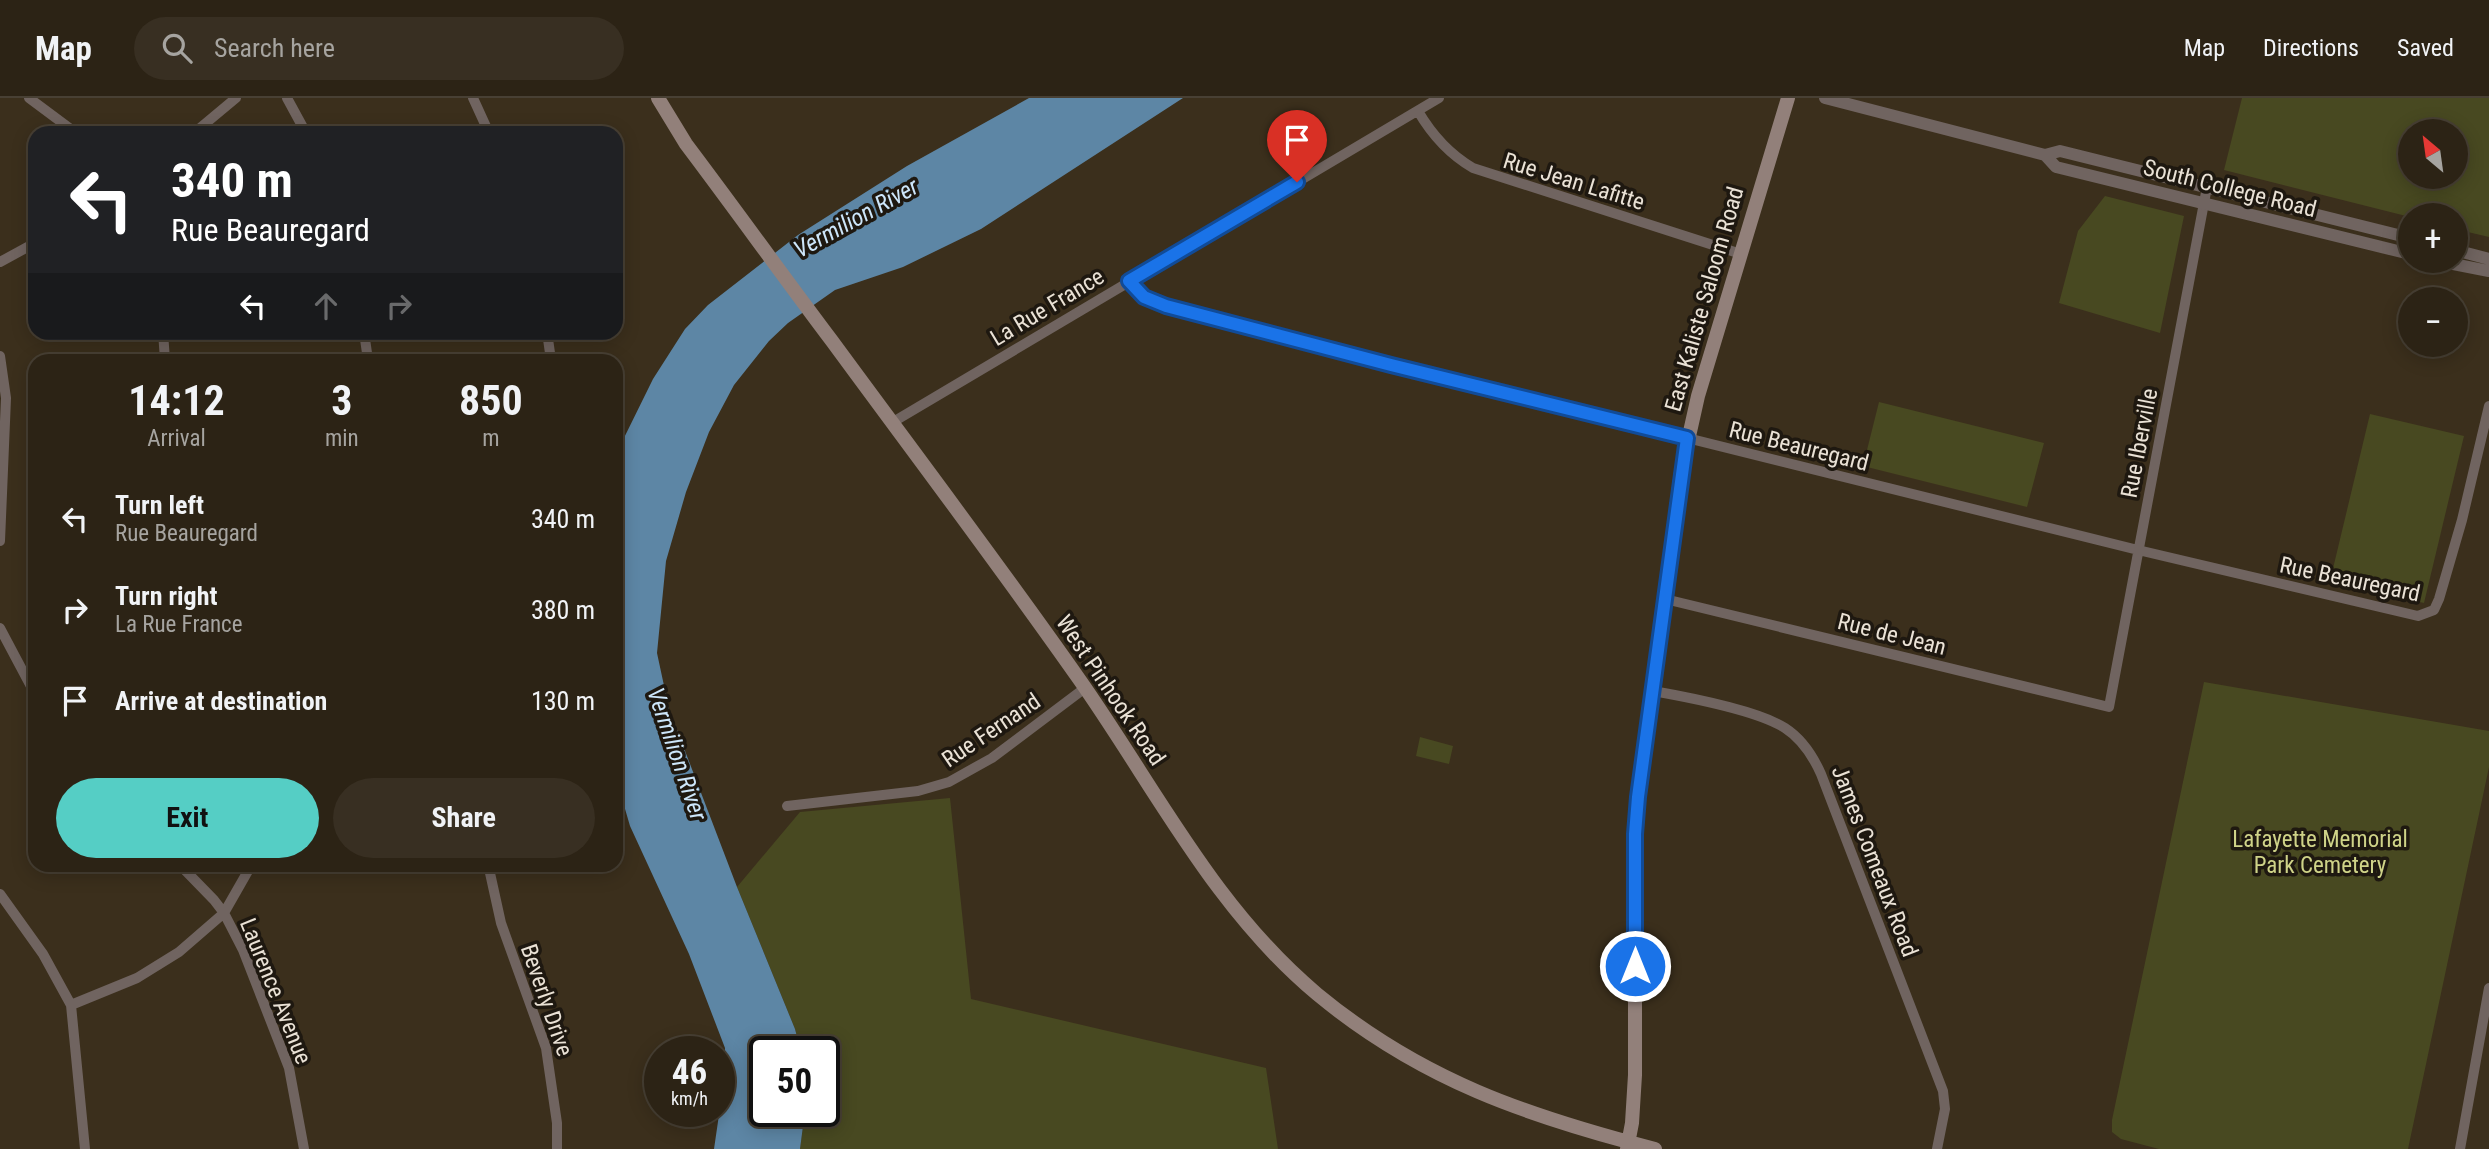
<!DOCTYPE html>
<meta charset="utf-8">
<style>
body{margin:0;font-family:"Roboto Condensed",sans-serif;background:#382f22;color:#f1f3f6;height:100vh;display:flex;flex-direction:column;font-size:26px;white-space:nowrap}
*{box-sizing:border-box;margin:0}
p{font-size:23px;color:#a6a4a0}
.icon{flex:none;width:38px;height:38px;fill:none;stroke:currentColor;stroke-width:2;stroke-linecap:round;stroke-linejoin:round}
.map{position:relative;flex:1;overflow:hidden}
.drawer{position:absolute;left:28px;top:256px;width:595px;height:518px;display:flex;flex-direction:column;background:#2c2315;border-radius:21px;box-shadow:0 4px 18px #0003,0 0 0 2px #484034}
.drawer>*{flex:none}
.banner{position:absolute;left:28px;top:28px;width:595px;height:214px;border-radius:21px;box-shadow:0 4px 18px #0003,0 0 0 2px #484034;background:#202124;color:#fff;overflow:hidden}
.needle{width:46px;rotate:331deg}
.tools{position:absolute;left:2398px;top:21px;display:grid;gap:14px}
.tools a{display:grid;place-items:center;width:70px;height:70px;border-radius:50%;background:#2c2315;box-shadow:0 4px 18px #0003,0 0 0 2px #484034;font-size:35px}
.speed{position:absolute;left:644px;top:938px;display:flex;gap:14px;font-size:35px;font-weight:700;text-align:center}
.speed>*{display:grid;place-content:center;width:91px;height:91px;border-radius:50%;background:#2c2315;box-shadow:0 4px 18px #0003,0 0 0 2px #484034;line-height:1}
.speed small{font-size:18px;font-weight:400}
.speed .limit{border:4px solid #111;border-radius:10px;background:#fff;color:#111}
.pin{position:absolute;display:grid;place-items:center;width:60px;height:60px;color:#fff;margin:-72px -30px;border-radius:50% 50% 50% 0;rotate:-45deg;box-shadow:0 0 7px #0007}
.pin .icon{rotate:45deg}
.me{position:absolute;width:77px;margin:-38px;rotate:0deg;stroke-linejoin:round;filter:drop-shadow(0 0 5px #0008)}
.turn{display:flex;align-items:center;gap:24px;height:147px;padding:0 28px;font-size:32px}
.turn .icon{width:91px;height:91px;stroke-width:2.5}
.turn b{display:block;font-size:49px;line-height:60px}
.lanes{display:flex;align-items:center;height:66px;padding:0 28px;background:#0003;justify-content:center;gap:35px;direction:ltr}
.lanes .off{opacity:.35}
.eta{display:flex;justify-content:space-evenly;align-items:center;height:119px;text-align:center}
.eta b{font-size:42px;font-weight:700;line-height:49px}
.button{display:flex;gap:14px;margin-top:auto;padding:14px 28px}
.button a{flex:1;height:80px;border-radius:42px;background:#55cec5;color:#111;font-size:28px;font-weight:700;line-height:80px;text-align:center}
.button a+a{background:#382f22;color:#f1f3f6}
ul{padding:0;list-style:none}
li{display:flex;align-items:center;gap:21px;height:91px;padding:0 28px}
li div{flex:1}
li b{display:block;font-size:26px}
li em{font-style:normal}
header{display:flex;align-items:center;gap:42px;box-sizing:border-box;height:98px;padding:0 35px;background:#2c2315;border-bottom:2px solid #484034}
header strong{font-size:33px}
nav{display:flex;gap:38px;margin-inline-start:auto;font-size:24px}
.search{width:490px;height:63px;background:#382f22;display:flex;align-items:center;gap:18px;box-sizing:border-box;padding:0 24px;border-radius:38px;color:#a6a4a0;font-size:26px}
.map>svg:first-child{display:block}
</style>
<header>
<strong>Map</strong>
<div class="search"><svg class="icon" aria-label="search" viewBox="0 0 24 24"><circle cx="10" cy="10" r="6"/><path d="M15 15l6 6"/></svg>Search here</div>
<nav><a>Map</a><a>Directions</a><a>Saved</a></nav>
</header>
<div class="map">
<svg width="2489" height="1051" viewBox="0 0 2489 1051">
<rect width="100%" height="100%" fill="#3b2f1c"/>
<path fill="#484921" fill-rule="evenodd" d="M 2242,0 L 2489,0 L 2489,139 L 2455,131 L 2455,117 L 2410,117 L 2410,119 L 2224,72 ZM 2410,33 L 2455,33 L 2455,79 L 2410,79 Z
M 2105,98 L 2184,118 L 2160,235 L 2059,205 L 2078,133 Z
M 1879,304 L 2044,345 L 2027,409 L 1863,368 Z
M 2370,316 L 2464,338 L 2424,505 L 2330,483 Z
M 2204,584 L 2489,633 L 2489,669 L 2408,1051 L 2159,1051 L 2121,1041 L 2112,1034 L 2112,1022 Z
M 1420,639 L 1453,648 L 1449,666 L 1416,658 Z
M 950,700 L 971,901 L 1266,970 L 1278,1051 L 800,1051 L 805,1013 L 824,1013 L 824,954 L 801,954 L 795,931 L 737,789 L 800,714 Z"/>
<path fill="#5d86a5" d="M 1029,0 L 1183,0 L 981,131 L 903,169 L 835,192 L 788,225 L 769,243 L 734,287 L 709,334 L 686,394 L 666,463 L 657,555 L 669,611 L 737,789 L 795,931 L 801,954 L 765,954 L 765,1013 L 805,1013 L 800,1051 L 714,1051 L 721,1003 L 725,950 L 689,856 L 630,728 L 616,680 L 616,360 L 619,350 L 653,281 L 685,231 L 708,207 L 798,137 L 907,68 Z"/>
<g fill="none" stroke-linecap="round" stroke-linejoin="round">
<path stroke="#706460" stroke-width="10" d="M 29,0 L 76,35
M 287,0 L 306,35
M 473,0 L 489,35
M 1418,13 C 1432,37 1449,56 1473,70 L 1741,156
M 194,35 L 236,0
M 0,164 L 35,145
M 1129,183 C 1154,217 1208,218 1246,228 C 1260,232 1274,237 1289,241 L 2138,452 L 2418,518 L 2434,512 L 2439,501 L 2462,422 L 2489,308
M 163,234 L 165,262
M 364,234 L 368,262
M 547,234 L 551,262
M 0,258 L 6,300 L 0,443
M 893,324 L 1439,0
M 1665,501 L 2109,609 L 2207,89
M 0,530 L 35,596
M 1653,593 C 1687,599 1757,612 1785,630 C 1802,641 1813,658 1821,676 L 1943,993 L 1945,1011 L 1937,1051
M 787,708 L 918,693 L 949,684 L 992,660 L 1085,590
M 179,766 L 214,802 L 224,815 L 243,852 L 289,970 L 304,1051
M 488,766 L 501,825 L 546,950 L 557,1025 L 557,1051
M 0,796 L 43,856 L 71,907 L 85,1051
M 71,907 L 137,880 L 179,854 L 224,815 L 252,766
M 2460,1051 L 2489,890"/>
<path stroke="#706460" stroke-width="12" d="M 1825,0 L 2045,57 L 2060,53 L 2410,140
M 2045,57 L 2056,69 L 2410,156
M 2455,152 L 2489,161
M 2438,163 L 2489,173"/>
<path stroke="#92807a" stroke-width="14" d="M 658,0 L 686,46 C 735,111 783,178 832,243 C 915,356 999,467 1079,581 C 1155,689 1214,810 1317,896 C 1421,982 1527,1018 1655,1051
M 1627,1051 L 1632,1025 L 1635,977 L 1635,766 L 1638,699 L 1681,374 L 1698,298 L 1788,0"/>
</g>
<g fill="none" stroke-linecap="round" stroke-linejoin="round">
<defs>
<path id="route" d="M 1297,84 L 1129,183 L 1144,199 L 1166,208 L 1391,267 L 1687,340 L 1638,699 L 1635,736 L 1635,868"/>
</defs>
<use href="#route" stroke="#114b97" stroke-width="18"/>
<use href="#route" stroke="#1a73e8" stroke-width="12"/>
</g>
<g text-anchor="middle" stroke-width="7" stroke-linejoin="round" paint-order="stroke">
<g font-size="23" fill="#eae2d6" stroke="#1e1810">
<text transform="translate(1574 83) rotate(17)" y="8">Rue Jean Lafitte</text>
<text transform="translate(2230 90) rotate(14)" y="8">South College Road</text>
<text transform="translate(1704 201) rotate(-74)" y="8">East Kaliste Saloom Road</text>
<text transform="translate(1047 209) rotate(-31)" y="8">La Rue France</text>
<text transform="translate(2139 345) rotate(-79)" y="8">Rue Iberville</text>
<text transform="translate(1799 348) rotate(14)" y="8">Rue Beauregard</text>
<text transform="translate(2350 481) rotate(12)" y="8">Rue Beauregard</text>
<text transform="translate(1892 536) rotate(14)" y="8">Rue de Jean</text>
<text transform="translate(1111 592) rotate(56)" y="8">West Pinhook Road</text>
<text transform="translate(991 632) rotate(-34)" y="8">Rue Fernand</text>
<text transform="translate(1875 763) rotate(69)" y="8">James Comeaux Road</text>
<text transform="translate(276 893) rotate(68)" y="8">Laurence Avenue</text>
<text transform="translate(547 902) rotate(71)" y="8">Beverly Drive</text>
</g>
<g font-size="23" fill="#cfd388" stroke="#1e1810">
<text x="2320" y="749">Lafayette Memorial<tspan x="2320" dy="26">Park Cemetery</tspan></text>
</g>
<g font-size="24" font-style="italic" fill="#cde6fa" stroke="#1e1810">
<text transform="translate(856 120) rotate(-29)" y="8">Vermilion River</text>
<text transform="translate(677 656) rotate(71)" y="8">Vermilion River</text>
</g>
</g>
</svg>
<div class="tools">
<a><svg class="needle" viewBox="-14 -14 28 28"><path d="M0-13l5 13h-10z" fill="#e53935"/><path d="M0 13l5-13h-10z" fill="#a6a4a0"/></svg></a>
<a>+</a>
<a>−</a>
</div>
<div class="speed"><div>46<small>km/h</small></div><div class="limit">50</div></div>
<div class="pin" style="left:1297px;top:84px;background:#d93025"><svg class="icon" aria-label="arrive" viewBox="0 0 24 24"><path d="M6 21V4h12l-3 4 3 4H6"/></svg></div>
<svg class="me" style="left:1635px;top:868px" viewBox="-20 -20 40 40"><circle r="17" fill="#1a73e8" stroke="#fff" stroke-width="3"/><path d="M0-11L8 9 0 5-8 9z" fill="#fff"/></svg>
<div class="banner">
<div class="turn"><svg class="icon" aria-label="left" viewBox="0 0 24 24"><path d="M17 20v-9H6M10 6l-5 5 5 5"/></svg><div><b>340 m</b>Rue Beauregard</div></div>
<div class="lanes"><svg class="icon" aria-label="left" viewBox="0 0 24 24"><path d="M17 20v-9H6M10 6l-5 5 5 5"/></svg><svg class="icon off" aria-label="ahead" viewBox="0 0 24 24"><path d="M12 20V5M6 11l6-6 6 6"/></svg><svg class="icon off" aria-label="right" viewBox="0 0 24 24"><path d="M7 20v-9h11M14 6l5 5-5 5"/></svg></div>
</div>
<section class="drawer">
<div class="eta">
<div><b>14:12</b><p>Arrival</p></div>
<div><b>3</b><p>min</p></div>
<div><b>850</b><p>m</p></div>
</div>
<ul>
<li><svg class="icon" aria-label="left" viewBox="0 0 24 24"><path d="M17 20v-9H6M10 6l-5 5 5 5"/></svg><div><b>Turn left</b><p>Rue Beauregard</p></div><em>340 m</em></li>
<li><svg class="icon" aria-label="right" viewBox="0 0 24 24"><path d="M7 20v-9h11M14 6l5 5-5 5"/></svg><div><b>Turn right</b><p>La Rue France</p></div><em>380 m</em></li>
<li><svg class="icon" aria-label="arrive" viewBox="0 0 24 24"><path d="M6 21V4h12l-3 4 3 4H6"/></svg><div><b>Arrive at destination</b></div><em>130 m</em></li>
</ul>
<div class="button"><a>Exit</a><a>Share</a></div>
</section>
</div>
